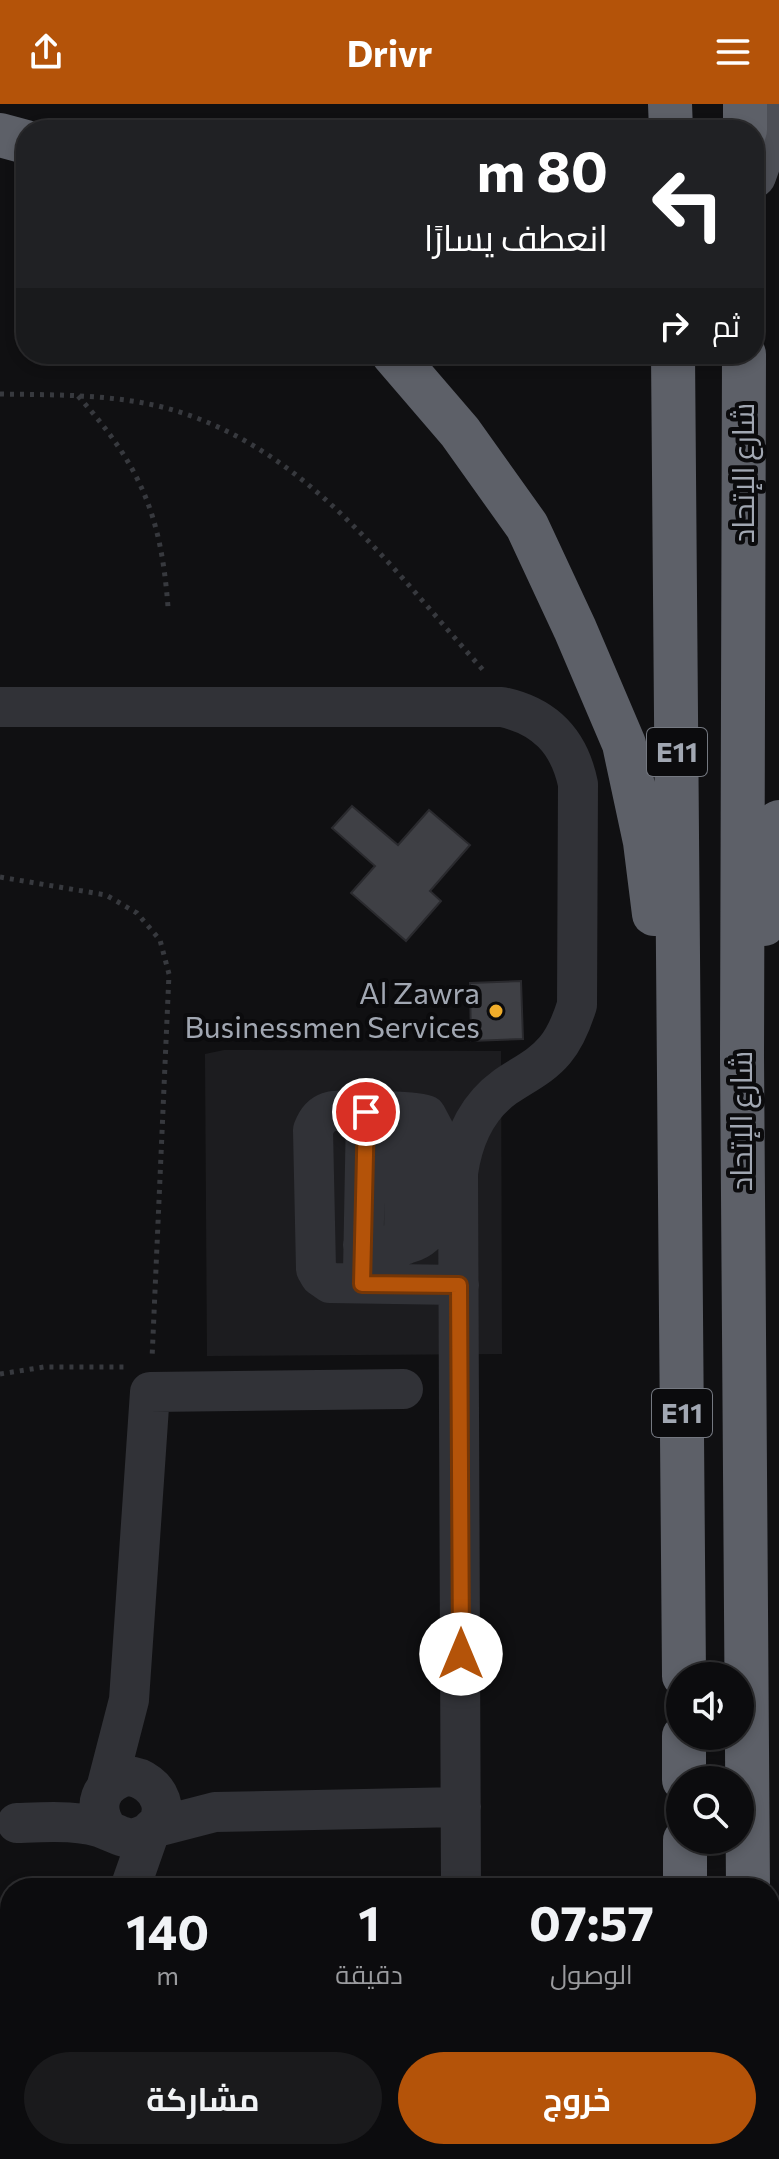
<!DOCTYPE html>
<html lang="ar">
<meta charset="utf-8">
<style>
body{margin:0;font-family:Commissioner,Cairo,sans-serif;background:#1a1a1c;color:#f1f3f6;direction:rtl;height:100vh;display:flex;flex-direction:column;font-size:30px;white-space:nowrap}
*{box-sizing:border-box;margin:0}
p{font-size:26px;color:#9a9b9e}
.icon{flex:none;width:44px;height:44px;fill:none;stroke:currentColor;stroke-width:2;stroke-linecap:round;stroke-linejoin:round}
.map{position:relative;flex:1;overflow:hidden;direction:ltr}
.drawer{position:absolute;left:0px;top:1774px;width:780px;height:282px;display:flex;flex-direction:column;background:#0c0c0e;border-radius:32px 32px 0 0;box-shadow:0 4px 12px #0003,0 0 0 2px #2c2c2e;direction:rtl}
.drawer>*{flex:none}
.banner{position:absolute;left:16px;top:16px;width:748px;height:244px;border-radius:32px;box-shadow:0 4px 12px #0003,0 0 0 2px #2c2c2e;direction:rtl;background:#202124;color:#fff;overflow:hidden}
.fabs{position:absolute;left:666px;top:1558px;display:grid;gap:16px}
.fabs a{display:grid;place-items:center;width:88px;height:88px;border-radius:50%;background:#0c0c0e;box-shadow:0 4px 12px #0003,0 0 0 2px #2c2c2e;font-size:40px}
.pin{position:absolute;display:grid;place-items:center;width:68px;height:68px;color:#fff;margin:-34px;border:4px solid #fff;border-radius:50%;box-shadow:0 2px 8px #0007}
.me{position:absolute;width:88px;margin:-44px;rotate:0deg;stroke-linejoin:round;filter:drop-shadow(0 0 6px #0008)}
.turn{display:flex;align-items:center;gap:28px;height:168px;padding:0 24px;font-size:36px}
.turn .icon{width:104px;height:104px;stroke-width:2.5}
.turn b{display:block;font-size:56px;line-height:68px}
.then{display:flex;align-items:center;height:76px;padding:0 24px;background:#0003;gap:16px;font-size:30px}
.eta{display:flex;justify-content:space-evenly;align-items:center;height:136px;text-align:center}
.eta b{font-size:48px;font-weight:700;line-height:56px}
.action{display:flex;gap:16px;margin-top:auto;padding:16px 24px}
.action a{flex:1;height:92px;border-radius:48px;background:#b45309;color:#fff;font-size:32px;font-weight:700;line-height:92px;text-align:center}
.action a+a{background:#1a1a1c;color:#f1f3f6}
header{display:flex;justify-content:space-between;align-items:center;height:104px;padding:0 24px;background:#b45309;color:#fff;font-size:36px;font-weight:700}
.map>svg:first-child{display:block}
</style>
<header><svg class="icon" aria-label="menu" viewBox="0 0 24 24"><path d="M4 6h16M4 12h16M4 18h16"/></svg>Drivr<svg class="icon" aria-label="share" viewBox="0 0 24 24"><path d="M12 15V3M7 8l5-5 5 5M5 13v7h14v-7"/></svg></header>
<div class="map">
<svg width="779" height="2055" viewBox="0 0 779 2055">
<rect width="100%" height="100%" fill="#101012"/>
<path fill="#1c1c1f" d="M 224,946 L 501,947 L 502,1250 L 207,1252 L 205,950 Z"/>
<path fill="#3f4045" stroke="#2a2a2e" stroke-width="2" d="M 352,702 L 398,741 L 429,706 L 470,741 L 430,787 L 441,797 L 406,837 L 351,789 L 375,762 L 332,724 Z
M 521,877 L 523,935 L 471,937 L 470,879 Z"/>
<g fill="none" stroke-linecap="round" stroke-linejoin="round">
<path stroke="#37393e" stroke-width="5" stroke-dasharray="4 6" stroke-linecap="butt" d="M 0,290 C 53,291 106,290 158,302 C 302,337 390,463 484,567
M 78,292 C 140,361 161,410 168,503
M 0,773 L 106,791 L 137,809 L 160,836 L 169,870 L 152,1255
M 0,1270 L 44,1263 L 127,1263"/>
<path stroke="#313237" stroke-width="40" d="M 0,603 L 502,603 C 544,612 569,637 578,680 L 577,901 C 572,917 566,933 555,946 C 541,963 522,971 505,983 C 476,1004 463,1034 458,1069 L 461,1784
M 363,1141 C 390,1141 421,1147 433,1117 L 434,1026 L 426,1011 C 413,1007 342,1004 329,1008 C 320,1011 316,1018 313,1026 L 316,1165 L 320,1172 L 330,1179 L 459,1181
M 404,1141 L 405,1009
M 363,1168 L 366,1008
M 107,1681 L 129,1596 L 150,1288 L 403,1285
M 17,1719 C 45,1718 83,1715 109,1727 C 121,1732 130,1738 144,1731 C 177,1715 160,1674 127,1672 C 100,1679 91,1703 108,1726
M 153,1724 L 215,1708 L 461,1703
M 130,1784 L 150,1727
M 462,2046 L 462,2055
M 127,2055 L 127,2046"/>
<path stroke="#4d4f56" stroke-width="44" d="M 754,72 L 768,33 L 770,0"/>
<path stroke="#5d6068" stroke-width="44" d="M 670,0 L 671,26
M 745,26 L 745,0
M 0,31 L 26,38
M 393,250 L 460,328 L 527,422 L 575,525 L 624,640 L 645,738 L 654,810
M 673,250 L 684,1572
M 744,250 L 742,952 L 748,1784
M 764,820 L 779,718
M 684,1632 L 684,1676
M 685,1736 L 685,1784
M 686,2046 L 686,2055
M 758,2046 L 759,2055"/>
</g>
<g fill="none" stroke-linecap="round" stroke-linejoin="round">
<defs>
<path id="route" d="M 366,1008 L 362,1180 L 459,1181 L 461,1550"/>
</defs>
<use href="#route" stroke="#753606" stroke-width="20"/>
<use href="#route" stroke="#b45309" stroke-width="14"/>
</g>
<circle fill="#f0ad2a" stroke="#0b0b0d" stroke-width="3" cx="496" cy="907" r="8"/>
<g text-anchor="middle" stroke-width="8" stroke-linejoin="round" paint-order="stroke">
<g fill="#0b0b0d" stroke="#747880" stroke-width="2">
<rect x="647" y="624" width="60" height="48" rx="6"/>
<rect x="652" y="1285" width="60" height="48" rx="6"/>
</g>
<g font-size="28" font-weight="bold" fill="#a1a7b2">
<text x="677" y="658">E11</text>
<text x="682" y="1319">E11</text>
</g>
<g font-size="30" fill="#a1a7b2" stroke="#0b0b0d">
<text transform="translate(744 369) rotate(-90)" y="10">شارع الإتحاد</text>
<text transform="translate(742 1017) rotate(-90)" y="10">شارع الإتحاد</text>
</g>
<g font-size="30" fill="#a1a7b2" stroke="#0b0b0d" text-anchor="end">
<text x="480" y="900">Al Zawra<tspan x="480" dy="34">Businessmen Services</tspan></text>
</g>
</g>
</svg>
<div class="fabs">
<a><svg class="icon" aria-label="sound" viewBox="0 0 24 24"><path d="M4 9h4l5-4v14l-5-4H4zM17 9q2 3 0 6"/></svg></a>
<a><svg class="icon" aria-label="search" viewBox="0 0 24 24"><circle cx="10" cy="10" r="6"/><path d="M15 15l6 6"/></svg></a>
</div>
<div class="pin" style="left:366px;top:1008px;background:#d93025"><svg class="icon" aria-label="arrive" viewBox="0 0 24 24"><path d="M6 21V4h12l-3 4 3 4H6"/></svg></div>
<svg class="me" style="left:461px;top:1550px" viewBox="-20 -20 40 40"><circle r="19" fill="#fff"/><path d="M0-13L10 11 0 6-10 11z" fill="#b45309"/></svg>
<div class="banner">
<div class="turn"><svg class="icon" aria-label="left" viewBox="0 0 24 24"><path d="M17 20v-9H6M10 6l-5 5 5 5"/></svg><div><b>80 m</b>انعطف يسارًا</div></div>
<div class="then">ثم<svg class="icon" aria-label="right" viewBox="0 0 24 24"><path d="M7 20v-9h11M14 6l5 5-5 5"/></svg></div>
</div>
<section class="drawer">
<div class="eta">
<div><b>07:57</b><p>الوصول</p></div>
<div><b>1</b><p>دقيقة</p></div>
<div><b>140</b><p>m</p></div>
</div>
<div class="action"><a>خروج</a><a>مشاركة</a></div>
</section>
</div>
